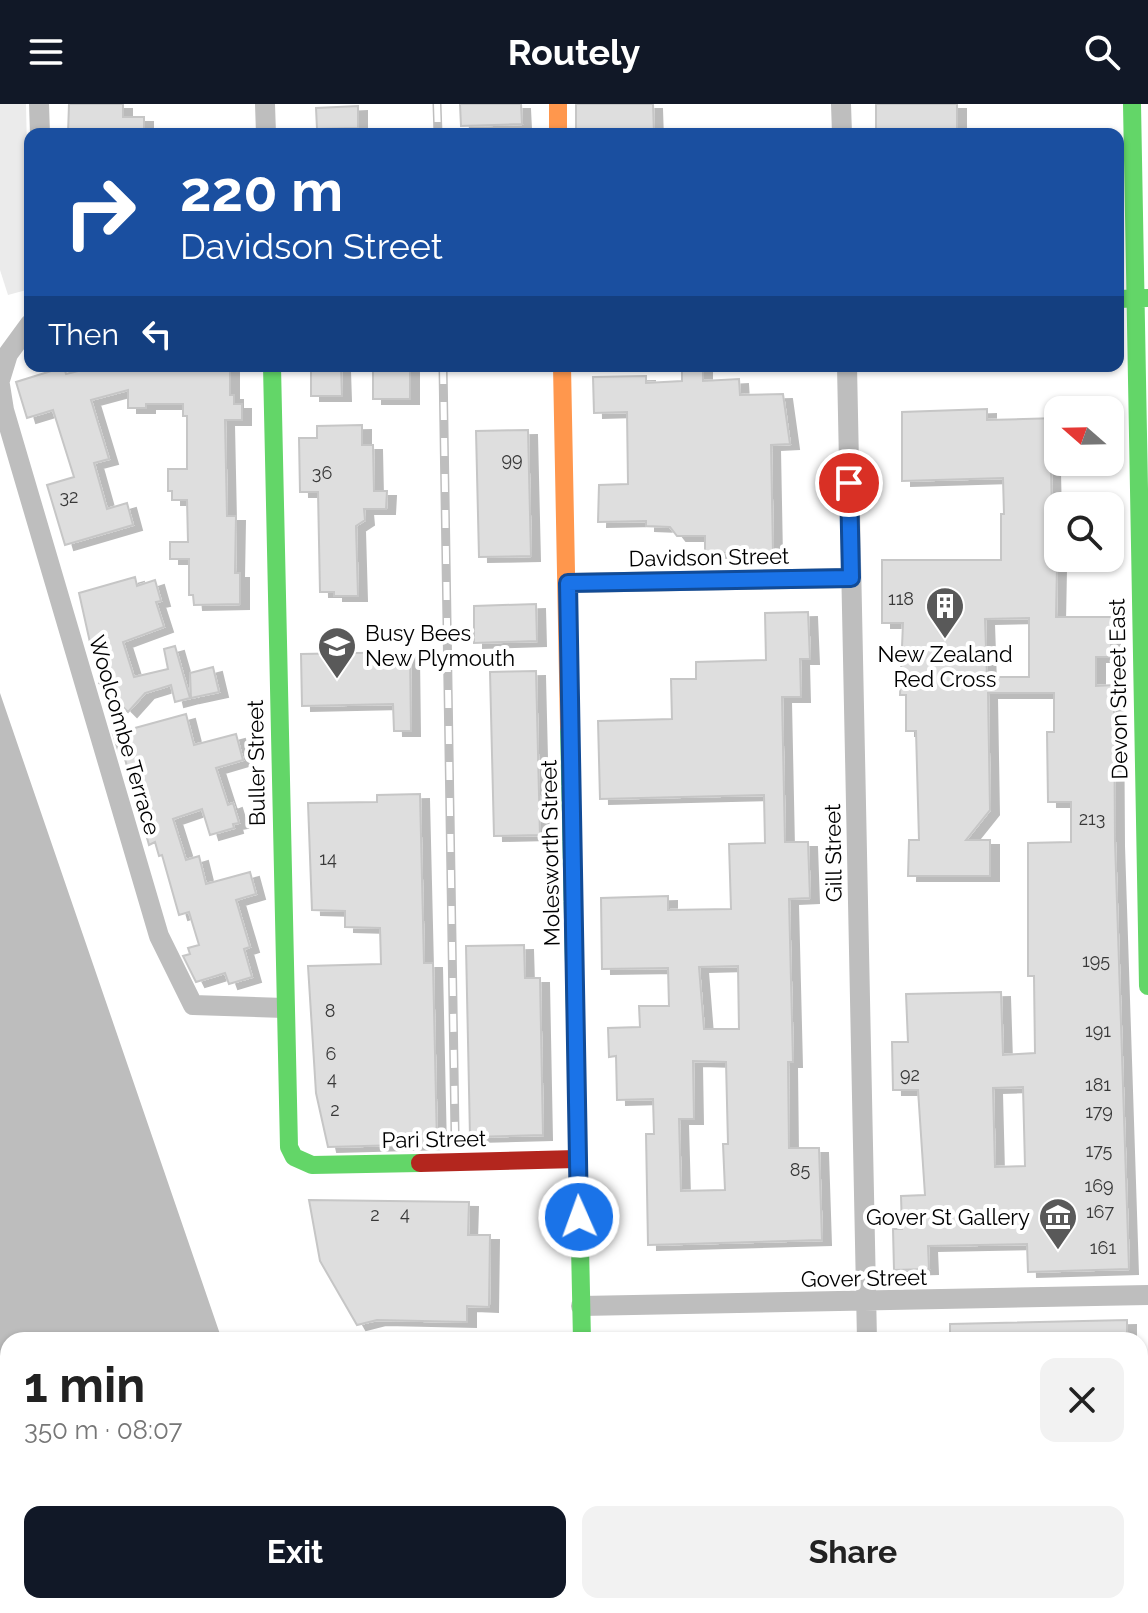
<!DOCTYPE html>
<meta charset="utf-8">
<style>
body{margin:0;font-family:Raleway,sans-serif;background:#f2f2f2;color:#222;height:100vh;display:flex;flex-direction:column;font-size:30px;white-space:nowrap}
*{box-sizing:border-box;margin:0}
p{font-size:26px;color:#767676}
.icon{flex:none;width:44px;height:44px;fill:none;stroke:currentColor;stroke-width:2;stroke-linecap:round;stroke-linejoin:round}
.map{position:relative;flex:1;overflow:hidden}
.drawer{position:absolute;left:0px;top:1228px;width:1148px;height:282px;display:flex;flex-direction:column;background:#fff;border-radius:24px 24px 0 0;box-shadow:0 2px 6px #0004}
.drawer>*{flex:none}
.hud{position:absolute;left:24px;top:24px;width:1100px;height:244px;border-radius:16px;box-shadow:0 2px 6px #0004;background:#1a4fa0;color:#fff;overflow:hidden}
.needle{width:52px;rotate:290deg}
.buttons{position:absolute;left:1044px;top:292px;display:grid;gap:16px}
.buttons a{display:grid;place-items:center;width:80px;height:80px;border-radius:16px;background:#fff;box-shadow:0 2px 6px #0004;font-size:40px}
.pin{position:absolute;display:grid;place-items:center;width:68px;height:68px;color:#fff;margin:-34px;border:4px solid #fff;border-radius:50%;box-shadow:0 2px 8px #0007}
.me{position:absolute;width:88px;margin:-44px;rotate:358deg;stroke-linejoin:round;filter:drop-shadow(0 0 6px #0008)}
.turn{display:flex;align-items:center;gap:28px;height:168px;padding:0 24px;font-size:36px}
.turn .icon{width:104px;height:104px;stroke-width:2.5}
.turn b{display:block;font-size:56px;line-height:68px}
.then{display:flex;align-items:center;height:76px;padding:0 24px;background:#0003;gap:16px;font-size:30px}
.round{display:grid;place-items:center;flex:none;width:84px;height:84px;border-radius:16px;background:#f2f2f2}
.summary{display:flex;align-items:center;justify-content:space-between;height:136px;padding:0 24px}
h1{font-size:48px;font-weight:700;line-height:60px}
.action{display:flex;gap:16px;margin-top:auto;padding:16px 24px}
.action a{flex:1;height:92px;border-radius:16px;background:#111827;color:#fff;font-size:32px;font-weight:700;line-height:92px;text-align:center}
.action a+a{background:#f2f2f2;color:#222}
header{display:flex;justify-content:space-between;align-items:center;height:104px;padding:0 24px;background:#111827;color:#fff;font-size:36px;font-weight:700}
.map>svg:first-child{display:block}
</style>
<header><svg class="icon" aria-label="menu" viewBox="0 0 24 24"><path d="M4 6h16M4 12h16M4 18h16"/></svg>Routely<svg class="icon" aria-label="search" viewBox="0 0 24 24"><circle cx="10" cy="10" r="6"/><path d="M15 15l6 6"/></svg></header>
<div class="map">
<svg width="1148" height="1509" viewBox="0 0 1148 1509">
<defs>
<filter id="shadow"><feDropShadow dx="9" dy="5" stdDeviation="0" flood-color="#0004"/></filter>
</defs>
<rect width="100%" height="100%" fill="#fff"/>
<path fill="#ebebeb" d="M 0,0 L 26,0 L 30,185 L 8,191 L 0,166 Z"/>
<path fill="#bdbdbd" d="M 0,589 L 222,1236 L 8,1236 L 8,1502 L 343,1502 L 344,1509 L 0,1509 Z"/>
<path fill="#dedede" stroke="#c6c6c6" stroke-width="2" fill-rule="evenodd" filter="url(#shadow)" d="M 69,0 L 123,0 L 123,13 L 144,13 L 144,30 L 68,30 Z
M 460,0 L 521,0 L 522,20 L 461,22 Z
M 576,0 L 653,0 L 654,30 L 576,30 Z
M 876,0 L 957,0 L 957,30 L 876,30 Z
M 358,2 L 358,24 L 317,25 L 316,4 Z
M 98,262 L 230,262 L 230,291 L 234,291 L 234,300 L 242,300 L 242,316 L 225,316 L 227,412 L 236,412 L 235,469 L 240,469 L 240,500 L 194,501 L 193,491 L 189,491 L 189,455 L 170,455 L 170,438 L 188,438 L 187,396 L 172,396 L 172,387 L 168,387 L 168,365 L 187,365 L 187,312 L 183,312 L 183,300 L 146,300 L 146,304 L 128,304 L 128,286 L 91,296 L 109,355 L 94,359 L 107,405 L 127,399 L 133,421 L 65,441 L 47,381 L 74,373 L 53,306 L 27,314 L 16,278 L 64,263 L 66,270 Z
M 311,262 L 341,262 L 342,292 L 311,292 Z
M 373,262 L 410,262 L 410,295 L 373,295 Z
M 682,262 L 703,262 L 703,277 L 739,275 L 740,291 L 783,290 L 790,340 L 771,341 L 773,448 L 705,449 L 705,432 L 677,432 L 670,423 L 646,422 L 646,417 L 598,418 L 599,381 L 628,380 L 627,308 L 594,309 L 593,273 L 646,272 L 646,279 L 682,277 Z
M 987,305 L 987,316 L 1058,314 L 1058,363 L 1051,363 L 1052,409 L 1058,409 L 1056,513 L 1111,513 L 1111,553 L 1096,553 L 1096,582 L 1114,581 L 1115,737 L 1129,1165 L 1028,1168 L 1027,1140 L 928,1142 L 929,1165 L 894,1166 L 893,1125 L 902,1125 L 901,1092 L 925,1091 L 918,986 L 893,986 L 892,938 L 908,938 L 906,890 L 1001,888 L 1003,951 L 1035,949 L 1034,872 L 1028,872 L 1028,739 L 1071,738 L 1071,698 L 1048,698 L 1047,628 L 1054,628 L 1054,589 L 988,589 L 990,706 L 966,736 L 990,736 L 990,772 L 908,772 L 909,736 L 919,736 L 916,627 L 906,627 L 906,591 L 900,591 L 903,519 L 882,519 L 882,456 L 1001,456 L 1001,410 L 1004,410 L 1003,374 L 902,377 L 902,308 ZM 1029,514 L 1029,573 L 987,573 L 985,515 ZM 1023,983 L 1025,1062 L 995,1063 L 993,984 Z
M 362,321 L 362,341 L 373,341 L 374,387 L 387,387 L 386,405 L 364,405 L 365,416 L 356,422 L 358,492 L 334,492 L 334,488 L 320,488 L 318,388 L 300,388 L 299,334 L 317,334 L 317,322 Z
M 528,326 L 531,452 L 479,453 L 476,327 Z
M 135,473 L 137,482 L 155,476 L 161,497 L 156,498 L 164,523 L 123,538 L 134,573 L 168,565 L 164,545 L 175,542 L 190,594 L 175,598 L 171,581 L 145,589 L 128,608 L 99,579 L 109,547 L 93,552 L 79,489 Z
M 536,500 L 537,537 L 474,539 L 474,502 Z
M 808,508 L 810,555 L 800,555 L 801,593 L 782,593 L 785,738 L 808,738 L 810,794 L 789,795 L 793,958 L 788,958 L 789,1044 L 819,1044 L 822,1136 L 648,1141 L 646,1030 L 654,1030 L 653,995 L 617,996 L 616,952 L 609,953 L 608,924 L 640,923 L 639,902 L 669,902 L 668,864 L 602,865 L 601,794 L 668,792 L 668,806 L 731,805 L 729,740 L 765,739 L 764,691 L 600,695 L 598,617 L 672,615 L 671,575 L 696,575 L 696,558 L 766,556 L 765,509 ZM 738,862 L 739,925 L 704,925 L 699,863 ZM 693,957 L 726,958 L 728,1040 L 723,1040 L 725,1086 L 681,1087 L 679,1015 L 694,1015 Z
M 410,548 L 411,627 L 394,627 L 393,600 L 302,602 L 301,550 Z
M 213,563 L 219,588 L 191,594 L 190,569 Z
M 536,567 L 540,731 L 494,732 L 490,568 Z
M 186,610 L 194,641 L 236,630 L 243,656 L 216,664 L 228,701 L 233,699 L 239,719 L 233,720 L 234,724 L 210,731 L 202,705 L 173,715 L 186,756 L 199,752 L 206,780 L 250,768 L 256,790 L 236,796 L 250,843 L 244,845 L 252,873 L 229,880 L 225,869 L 196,878 L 183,852 L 190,850 L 188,844 L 199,841 L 189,808 L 179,811 L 162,751 L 159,752 L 155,738 L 149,741 L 123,648 L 119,649 L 113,630 Z
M 420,690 L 424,859 L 433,859 L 437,1040 L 328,1043 L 316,989 L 308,862 L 381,860 L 380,824 L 345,823 L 345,807 L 312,806 L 308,699 L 377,698 L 377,691 Z
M 524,841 L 525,874 L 540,874 L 543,1031 L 470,1033 L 466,842 Z
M 309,1096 L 469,1098 L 468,1131 L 490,1131 L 489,1203 L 467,1202 L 467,1218 L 377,1216 L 357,1221 L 320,1157 Z
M 1127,1216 L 1127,1236 L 950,1236 L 950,1220 Z"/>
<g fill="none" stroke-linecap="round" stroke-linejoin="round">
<path stroke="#bebebe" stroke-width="20" d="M 39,0 L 40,30
M 265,0 L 266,30
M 841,0 L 842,30
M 847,262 L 867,1236
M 0,276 L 8,250 L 30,220
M 0,281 L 4,306 L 159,832 L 193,901 L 284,904
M 568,479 L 851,474
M 581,1202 L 1148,1191
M 857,1502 L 858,1509
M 883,1502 L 883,1509"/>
<path stroke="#63d668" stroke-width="18" d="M 1132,0 L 1148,882
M 1118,195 L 1148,194
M 272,262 L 289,1043 L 294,1053 L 312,1061 L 420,1059
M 569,623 L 582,1236"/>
<path stroke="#ff974d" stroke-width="18" d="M 558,0 L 558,30
M 562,262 L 569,623
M 587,1502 L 587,1509"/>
<path stroke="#b3261e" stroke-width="18" d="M 420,1059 L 577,1055"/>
<defs>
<path id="rail" d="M 437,0 L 438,30
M 443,262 L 455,1029
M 466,1502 L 466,1509"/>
</defs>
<use href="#rail" stroke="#bebebe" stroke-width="9"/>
<use href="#rail" stroke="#fff" stroke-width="6" stroke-dasharray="18" stroke-linecap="butt"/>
</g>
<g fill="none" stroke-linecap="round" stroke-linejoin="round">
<defs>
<path id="route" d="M 579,1113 L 568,479 L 851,474 L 849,379"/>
</defs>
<use href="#route" stroke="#114b97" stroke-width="20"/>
<use href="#route" stroke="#1a73e8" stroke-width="14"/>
</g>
<defs>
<symbol id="building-pin" viewBox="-11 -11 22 30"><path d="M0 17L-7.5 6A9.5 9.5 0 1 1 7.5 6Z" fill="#595959" stroke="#fff"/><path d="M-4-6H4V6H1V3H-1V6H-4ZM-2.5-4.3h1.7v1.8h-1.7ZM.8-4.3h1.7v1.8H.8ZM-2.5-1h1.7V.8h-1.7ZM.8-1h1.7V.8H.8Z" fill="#fff"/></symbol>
<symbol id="school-pin" viewBox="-11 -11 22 30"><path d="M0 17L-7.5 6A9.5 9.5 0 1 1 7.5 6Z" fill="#595959" stroke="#fff"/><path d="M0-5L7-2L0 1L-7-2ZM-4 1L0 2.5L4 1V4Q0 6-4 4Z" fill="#fff"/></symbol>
<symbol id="museum-pin" viewBox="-11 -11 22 30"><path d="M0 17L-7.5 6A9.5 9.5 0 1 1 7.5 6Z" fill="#595959" stroke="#fff"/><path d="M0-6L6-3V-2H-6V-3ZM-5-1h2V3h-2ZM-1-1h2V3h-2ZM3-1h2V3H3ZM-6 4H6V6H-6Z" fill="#fff"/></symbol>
</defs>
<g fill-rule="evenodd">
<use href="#building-pin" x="923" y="480" width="44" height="60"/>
<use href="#school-pin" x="315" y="520" width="44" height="60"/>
<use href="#museum-pin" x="1036" y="1091" width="44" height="60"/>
</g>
<g text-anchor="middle" stroke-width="8" stroke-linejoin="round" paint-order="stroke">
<g font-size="18" fill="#383838">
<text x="512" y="362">99</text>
<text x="322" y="375">36</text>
<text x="69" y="399">32</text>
<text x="901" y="501">118</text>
<text x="1092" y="721">213</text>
<text x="328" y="761">14</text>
<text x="1096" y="863">195</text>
<text x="330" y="913">8</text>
<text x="1098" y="933">191</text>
<text x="331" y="956">6</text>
<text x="910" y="977">92</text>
<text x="332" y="981">4</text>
<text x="1098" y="987">181</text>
<text x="335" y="1012">2</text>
<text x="1099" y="1014">179</text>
<text x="1099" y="1053">175</text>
<text x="800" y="1072">85</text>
<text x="1099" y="1088">169</text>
<text x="1100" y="1114">167</text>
<text x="405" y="1116">4</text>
<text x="375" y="1117">2</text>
<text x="1103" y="1150">161</text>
</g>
<g font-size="22" fill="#000" stroke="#fff">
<text transform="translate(709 453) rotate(-1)" y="8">Davidson Street</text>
<text transform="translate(1118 585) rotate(-91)" y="8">Devon Street East</text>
<text transform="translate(125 631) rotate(74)" y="8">Woolcombe Terrace</text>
<text transform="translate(256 659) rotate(-91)" y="8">Buller Street</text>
<text transform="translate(550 749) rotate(-91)" y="8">Molesworth Street</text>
<text transform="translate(833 749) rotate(-91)" y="8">Gill Street</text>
<text transform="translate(434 1035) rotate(-1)" y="8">Pari Street</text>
<text transform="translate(864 1174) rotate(-1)" y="8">Gover Street</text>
</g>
<g font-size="22" fill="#000" stroke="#fff" text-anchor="start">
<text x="365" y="537">Busy Bees<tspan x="365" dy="25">New Plymouth</tspan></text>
<text x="945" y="558" text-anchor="middle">New Zealand<tspan x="945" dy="25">Red Cross</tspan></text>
<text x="1030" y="1121" text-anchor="end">Gover St Gallery</text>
</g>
</g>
</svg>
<div class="buttons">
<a><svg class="needle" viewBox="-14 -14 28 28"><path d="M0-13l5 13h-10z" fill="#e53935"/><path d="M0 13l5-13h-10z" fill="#767676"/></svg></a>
<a><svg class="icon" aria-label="search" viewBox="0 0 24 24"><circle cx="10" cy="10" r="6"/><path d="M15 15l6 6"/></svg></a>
</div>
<div class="pin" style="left:849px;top:379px;background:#d93025"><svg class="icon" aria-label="arrive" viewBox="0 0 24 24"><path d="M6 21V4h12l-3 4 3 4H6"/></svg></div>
<svg class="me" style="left:579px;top:1113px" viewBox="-20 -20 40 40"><circle r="17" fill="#1a73e8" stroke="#fff" stroke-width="3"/><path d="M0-11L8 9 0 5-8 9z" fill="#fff"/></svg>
<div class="hud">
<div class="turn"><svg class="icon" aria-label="right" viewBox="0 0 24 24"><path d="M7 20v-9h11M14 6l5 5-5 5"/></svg><div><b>220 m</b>Davidson Street</div></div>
<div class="then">Then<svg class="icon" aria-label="left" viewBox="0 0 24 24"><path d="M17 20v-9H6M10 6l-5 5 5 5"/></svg></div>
</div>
<section class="drawer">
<div class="summary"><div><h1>1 min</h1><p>350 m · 08:07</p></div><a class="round"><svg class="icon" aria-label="close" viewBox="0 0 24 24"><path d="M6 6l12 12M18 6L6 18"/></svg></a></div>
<div class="action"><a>Exit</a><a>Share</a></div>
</section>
</div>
